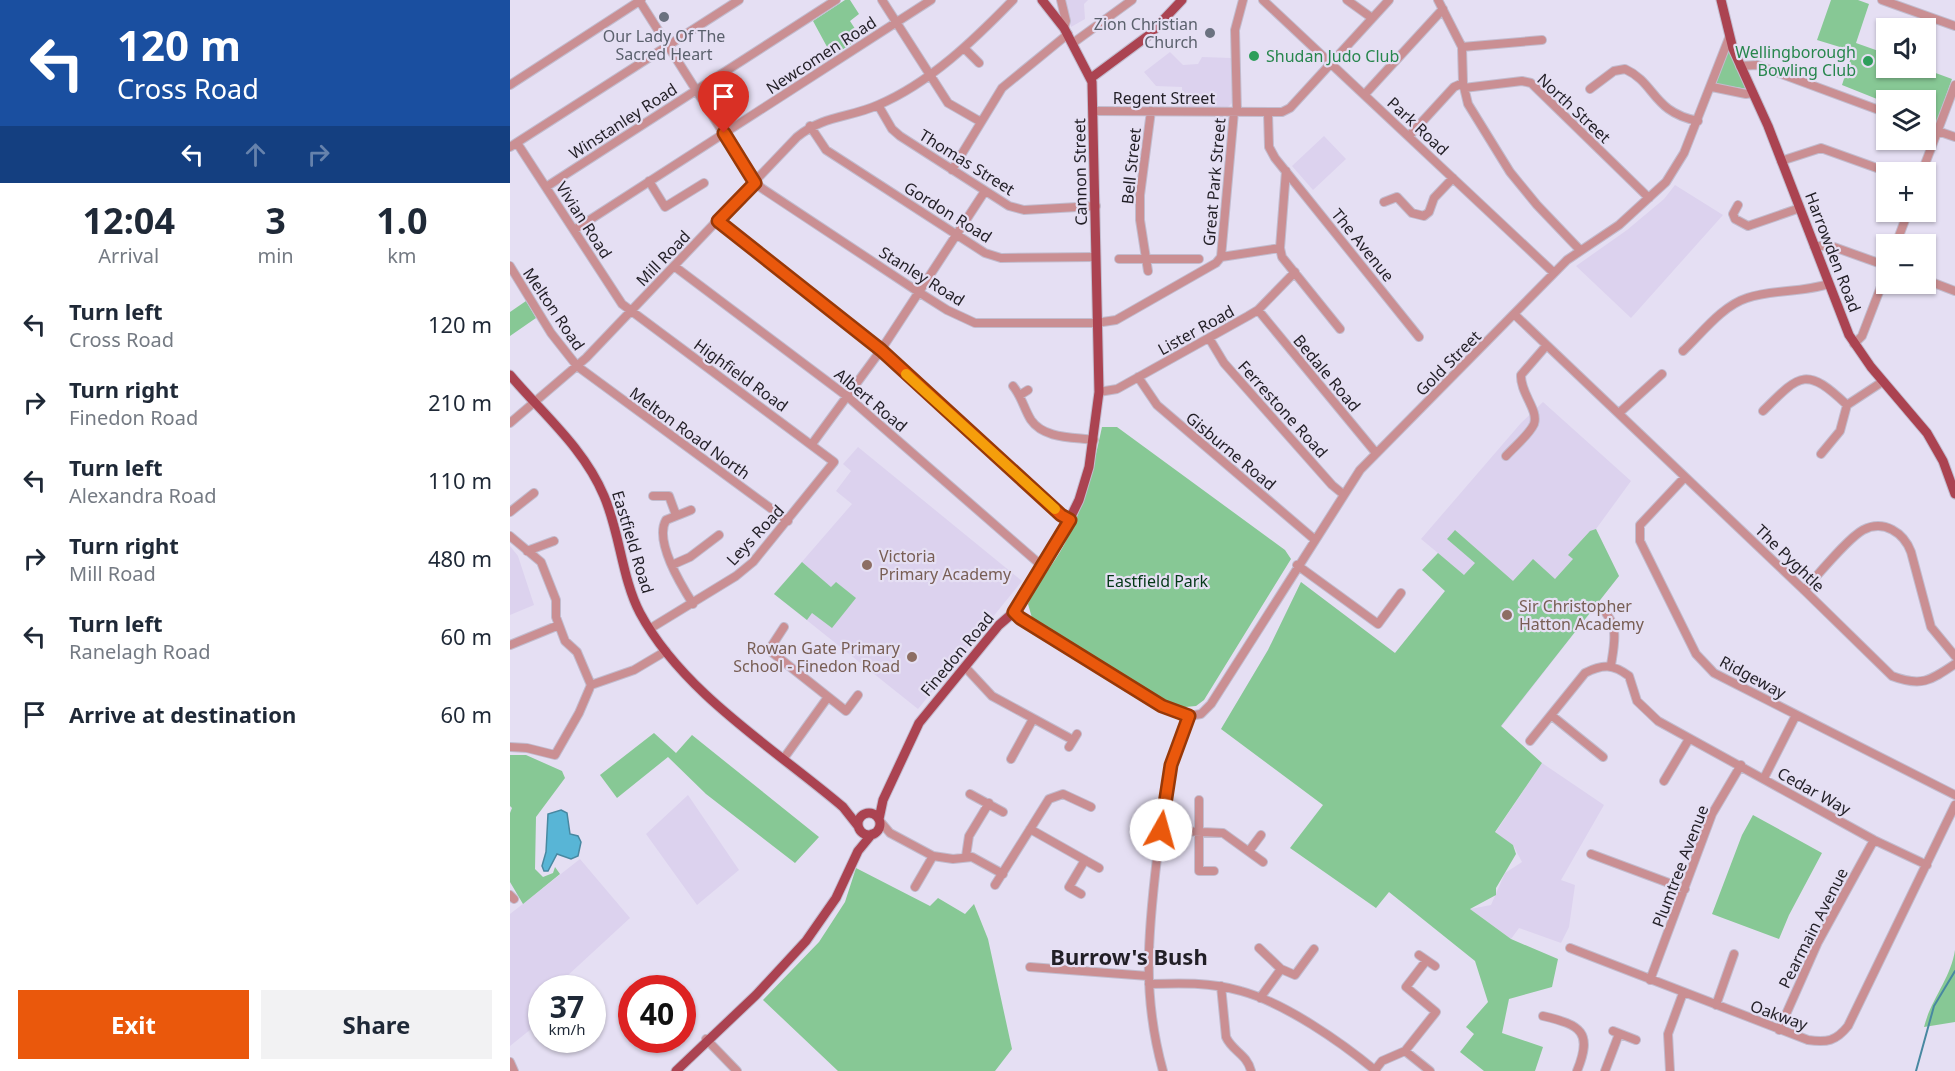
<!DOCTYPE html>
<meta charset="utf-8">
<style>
body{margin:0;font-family:"Noto Sans",sans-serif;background:#f2f2f3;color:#1f2937;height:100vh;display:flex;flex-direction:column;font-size:22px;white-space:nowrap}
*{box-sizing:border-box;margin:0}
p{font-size:20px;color:#747a83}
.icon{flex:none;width:33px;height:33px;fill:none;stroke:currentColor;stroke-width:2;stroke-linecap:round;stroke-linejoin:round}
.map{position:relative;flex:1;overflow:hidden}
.side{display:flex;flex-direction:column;background:#fff;width:510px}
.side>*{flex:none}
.hud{background:#1a4fa0;color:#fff;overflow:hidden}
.tools{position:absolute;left:1366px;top:18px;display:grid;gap:12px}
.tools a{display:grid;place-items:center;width:60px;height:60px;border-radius:0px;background:#fff;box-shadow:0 2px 4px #0004;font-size:30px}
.speed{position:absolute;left:18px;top:975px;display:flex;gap:12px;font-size:30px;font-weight:700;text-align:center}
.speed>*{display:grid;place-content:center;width:78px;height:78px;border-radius:50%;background:#fff;box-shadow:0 2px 4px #0004;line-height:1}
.speed small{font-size:15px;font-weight:400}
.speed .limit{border:9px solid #d22;background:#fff;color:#111}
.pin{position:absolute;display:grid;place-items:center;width:51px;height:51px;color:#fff;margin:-62px -26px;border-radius:50% 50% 50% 0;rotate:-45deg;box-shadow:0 0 6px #0007}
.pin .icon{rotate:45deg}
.me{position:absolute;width:66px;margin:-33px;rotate:7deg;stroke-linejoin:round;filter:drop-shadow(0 0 4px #0008)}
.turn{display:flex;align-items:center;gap:21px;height:126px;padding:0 18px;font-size:27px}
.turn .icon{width:78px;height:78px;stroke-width:2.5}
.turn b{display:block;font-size:42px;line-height:51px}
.lanes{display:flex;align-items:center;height:57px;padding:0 18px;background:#0003;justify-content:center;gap:30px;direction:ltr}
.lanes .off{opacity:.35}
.eta{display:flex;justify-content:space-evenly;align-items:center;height:102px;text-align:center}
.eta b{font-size:36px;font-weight:700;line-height:42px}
.action{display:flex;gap:12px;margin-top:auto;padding:12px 18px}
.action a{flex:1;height:69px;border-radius:0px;background:#ea580c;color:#fff;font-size:24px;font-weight:700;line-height:69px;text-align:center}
.action a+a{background:#f2f2f3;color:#1f2937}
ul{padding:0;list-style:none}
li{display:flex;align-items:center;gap:18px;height:78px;padding:0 18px}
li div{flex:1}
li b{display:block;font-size:22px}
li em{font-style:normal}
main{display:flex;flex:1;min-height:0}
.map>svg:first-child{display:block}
</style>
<main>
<section class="side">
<div class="hud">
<div class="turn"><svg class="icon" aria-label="left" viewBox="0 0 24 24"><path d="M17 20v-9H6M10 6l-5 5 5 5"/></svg><div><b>120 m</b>Cross Road</div></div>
<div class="lanes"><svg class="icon" aria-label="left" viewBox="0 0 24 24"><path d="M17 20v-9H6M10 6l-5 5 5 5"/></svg><svg class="icon off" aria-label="ahead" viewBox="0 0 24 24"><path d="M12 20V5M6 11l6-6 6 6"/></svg><svg class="icon off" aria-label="right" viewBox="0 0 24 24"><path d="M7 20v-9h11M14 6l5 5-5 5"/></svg></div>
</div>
<div class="eta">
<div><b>12:04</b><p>Arrival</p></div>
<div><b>3</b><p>min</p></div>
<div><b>1.0</b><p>km</p></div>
</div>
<ul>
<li><svg class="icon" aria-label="left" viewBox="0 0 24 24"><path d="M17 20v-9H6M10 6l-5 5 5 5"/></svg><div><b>Turn left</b><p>Cross Road</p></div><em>120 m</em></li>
<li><svg class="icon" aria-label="right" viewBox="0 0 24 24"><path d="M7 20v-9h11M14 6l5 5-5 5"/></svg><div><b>Turn right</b><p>Finedon Road</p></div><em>210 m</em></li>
<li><svg class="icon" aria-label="left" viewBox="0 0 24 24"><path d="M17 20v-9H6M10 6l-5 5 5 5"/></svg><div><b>Turn left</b><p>Alexandra Road</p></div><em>110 m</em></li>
<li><svg class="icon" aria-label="right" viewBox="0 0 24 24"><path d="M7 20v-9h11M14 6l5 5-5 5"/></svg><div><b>Turn right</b><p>Mill Road</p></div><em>480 m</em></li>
<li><svg class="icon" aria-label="left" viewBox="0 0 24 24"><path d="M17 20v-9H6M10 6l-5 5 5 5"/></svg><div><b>Turn left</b><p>Ranelagh Road</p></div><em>60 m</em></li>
<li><svg class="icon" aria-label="arrive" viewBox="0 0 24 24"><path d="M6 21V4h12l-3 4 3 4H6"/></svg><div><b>Arrive at destination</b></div><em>60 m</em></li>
</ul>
<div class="action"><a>Exit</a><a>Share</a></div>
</section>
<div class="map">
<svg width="1445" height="1071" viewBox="0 0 1445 1071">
<rect width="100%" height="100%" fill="#e5dff3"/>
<path fill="#dcd2ee" d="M 554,0 L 578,0 L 574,4 L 575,19 L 561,27 Z
M 660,52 L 673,65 L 688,64 L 692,57 L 721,58 L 722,103 L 717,108 L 673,111 L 672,87 L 646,86 L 634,72 Z
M 814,136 L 836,159 L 803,190 L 782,166 Z
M 1165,185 L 1213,215 L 1121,318 L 1066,266 L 1117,230 L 1154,199 Z
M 1033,402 L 1121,481 L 1086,529 L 1109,576 L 988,731 L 711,729 L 758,650 L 791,582 L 885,653 L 935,591 L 912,570 L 928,553 L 911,539 L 1011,423 Z
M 348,447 L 512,581 L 408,709 L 264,594 L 342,504 L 326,491 L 341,471 L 333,464 Z
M 0,546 L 8,556 L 24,605 L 0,615 Z
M 1032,763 L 1094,805 L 1051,880 L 1065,885 L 1059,927 L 1051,943 L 1009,928 L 1001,939 L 960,909 L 981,905 L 995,873 L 1012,862 L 1003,845 L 985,833 Z
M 178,795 L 229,870 L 187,905 L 136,834 Z
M 70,859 L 120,918 L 56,977 L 62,988 L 32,988 L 31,1021 L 0,1046 L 0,914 Z"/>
<path fill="#87c895" d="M 335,0 L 340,0 L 349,14 L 340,21 L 351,38 L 322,56 L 303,21 Z
M 1321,0 L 1348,0 L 1359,4 L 1346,43 L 1377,54 L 1377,68 L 1412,68 L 1442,79 L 1427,121 L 1416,117 L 1416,100 L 1377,103 L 1332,85 L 1343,51 L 1307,40 Z
M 1219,46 L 1238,89 L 1206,84 Z
M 16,301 L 26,318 L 0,336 L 0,312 Z
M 592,427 L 607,427 L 775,550 L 781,559 L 694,700 L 686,706 L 664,708 L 522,618 L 518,604 C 528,581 543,566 554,545 C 574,507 583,469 592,427 Z
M 1086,529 L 1109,576 L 991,726 L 1032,763 L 985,832 L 1003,845 L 1006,854 L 986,888 L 986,895 L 960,909 L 1001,939 L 1048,959 L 1042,987 L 999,999 L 992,1033 L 1033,1047 L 1025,1071 L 974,1071 L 950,1052 L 964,1034 L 956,1027 L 978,1002 L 965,961 L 879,892 L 866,908 L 780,848 L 813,805 L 711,729 L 758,650 L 791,582 L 885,653 L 935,591 L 912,570 L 928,553 L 954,575 L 965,563 L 937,539 L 945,530 L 1003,581 L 1023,559 L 1045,579 L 1063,559 L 1058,555 L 1080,531 Z
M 292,562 L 321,587 L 326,582 L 346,598 L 322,628 L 302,613 L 297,620 L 264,594 Z
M 144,733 L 166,753 L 182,735 L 309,837 L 285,863 L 196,794 L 158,757 L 107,798 L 90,775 Z
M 0,755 L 16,755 L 52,771 L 55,778 L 26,817 L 25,869 L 33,877 L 43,873 L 45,867 L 50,874 L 13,904 L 0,882 L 0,813 L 2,808 L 0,806 Z
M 1243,815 L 1312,853 L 1279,915 L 1269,939 L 1202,914 L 1232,835 Z
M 346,868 L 420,906 L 428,898 L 455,914 L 464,904 L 478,939 L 502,1049 L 485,1071 L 328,1071 L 253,1000 L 309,942 L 335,902 Z
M 1445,950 L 1445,1022 L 1414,1027 C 1421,999 1441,978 1445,950 Z"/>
<path fill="#58b5d6" stroke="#4888a1" stroke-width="1.5" d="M 51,810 L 57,813 L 60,834 L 68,836 L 71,842 L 68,856 L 61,859 L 47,854 L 38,871 L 34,871 L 32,866 L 36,852 L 38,814 Z"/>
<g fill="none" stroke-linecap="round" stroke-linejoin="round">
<path stroke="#4888a1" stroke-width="2" d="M 1406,1071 L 1424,1006 L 1445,971"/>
<defs>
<path id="minor" d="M 129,0 L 245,183 L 253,189 L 407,291 L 437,310 L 465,323 L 586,323 L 606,320 L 706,263 L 711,257 L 724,112
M 372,0 L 438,103 L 471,122
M 551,0 L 556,21 L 554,28
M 753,0 L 1044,273
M 837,0 L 862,18
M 928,0 L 952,47 L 953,83 L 958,104 L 1000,172 L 1027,205 L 1070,250
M 1372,0 L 1445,26
M 563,43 L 622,0
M 952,47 L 1032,40
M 454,48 L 469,63
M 1230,66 L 1247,65 L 1377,113
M 0,85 L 131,0
M 1202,87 L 1236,94 L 1243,93
M 954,88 L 1012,81 L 1021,83 L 1139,198
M 1080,89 L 1104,71 L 1115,69 C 1146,83 1142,112 1188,121
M 855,94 L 933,9
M 368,105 L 382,129 L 390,136 L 499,206 L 514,210 L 586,206
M 584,111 L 772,112 L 780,108 L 879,0
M 727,112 L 725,30 L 733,0
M 758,113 L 759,147 L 765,158 L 909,337
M 300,126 L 316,150 L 475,253 L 491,258 L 586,257
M 1416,127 L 1445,137
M 899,136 L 944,87 L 953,83
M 7,143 L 112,304 L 324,462 L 243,562 L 226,576 L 141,628
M 0,147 L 229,0
M 1271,161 L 1311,148 L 1378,172
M 442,170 L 492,88 L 558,34
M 776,171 L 770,248 L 772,257 L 830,329
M 1412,172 L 1445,85
M 139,181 L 155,207 L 194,183
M 36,187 L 326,0
M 874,202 L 887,197 L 902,213 L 914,216 L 919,212 L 924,198 L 943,178
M 1228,205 L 1223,214 L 1225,219 L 1238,226 L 1290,208
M 208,221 L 371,350 L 551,515 L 560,520
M 64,230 L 421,0
M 1386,244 L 1398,212
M 1304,246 L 1321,246 L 1377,266
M 711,257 L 770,248
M 609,259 L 689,259
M 0,266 L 41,333 L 67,366 L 278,521
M 164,266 L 338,397 L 532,566
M 638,271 L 630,220 L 630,195 L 641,111
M 1416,280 L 1445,291
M 748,310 L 866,453
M 1004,314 L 1294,590 L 1382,676 C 1411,687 1420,681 1445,664
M 699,338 L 714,363 L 822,485 L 833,494
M 1344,344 L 1352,336 L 1377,271
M 1173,351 C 1192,333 1212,306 1237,298 C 1262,289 1292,293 1318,284
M 628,377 L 647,405 L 804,539
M 503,386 C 512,397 514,409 521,420 C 534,439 563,437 584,440
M 589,392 L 607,389 L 738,316 L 748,310 L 785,272
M 510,395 L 518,390
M 1337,405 L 1372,382
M 1253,411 C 1290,374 1296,366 1337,405 L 1330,431 L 1311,454
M 1109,413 L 1152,374
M 0,423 L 76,358 L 287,137 C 314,115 339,118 368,105 C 420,83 465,39 503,0
M 302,444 L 371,350 L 475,191
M 996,456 C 1005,446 1019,435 1024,424 C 1029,410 1010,393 1011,375 L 1036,346
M 1175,477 L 1130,525 L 1130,541 L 1186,654 L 1204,673 L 1445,795
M 143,496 L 159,496 L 166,515
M 181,510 L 156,520 C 144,541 171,585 183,604
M 0,512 L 24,493
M 0,536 L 31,562 L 46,600 L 46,617 L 55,641 L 67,652 L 81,685
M 17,551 L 44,541
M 162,565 L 180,557 L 209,535
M 787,565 L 868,624 L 891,593
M 1294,590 C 1308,575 1338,538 1353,530 C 1374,519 1394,533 1401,552 L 1421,627 L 1445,656
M 1091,607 C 1109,626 1105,640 1101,665
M 504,612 L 510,619 L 666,713 L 679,716 L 691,714 L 701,704 L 850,470 L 1057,260 L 1109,225 L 1156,182 L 1174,153 L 1219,38
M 274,627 L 259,650 L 336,711 L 348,695
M 0,645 L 49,625
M 456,668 L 482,696 L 563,740
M 1041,715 L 1093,757
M 1020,741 L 1075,673 C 1093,664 1103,664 1119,676 L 1127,701 L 1148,721 L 1364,840 L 1417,865
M 0,747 L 17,748 L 45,755 L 69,713 L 81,685 L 124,670 L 156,651
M 559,747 L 567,734
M 274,758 L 318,697
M 501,759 L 523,719
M 1254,778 L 1286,715
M 1154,781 L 1179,739
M 460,794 L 493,812
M 689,800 L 689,871 L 704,871
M 369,820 L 380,833 L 423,856 L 443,859 L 462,857 L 493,874
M 520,829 L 589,868
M 651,830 L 713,833 L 753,862
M 739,851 L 751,835
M 1081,854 L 1175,889
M 456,856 L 459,836 L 479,803
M 485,885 L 539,799 L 553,794 L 581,807
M 405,887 L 423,856
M 571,894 L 559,887 L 575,860
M 0,895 L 4,899
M 749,948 L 771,969 L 785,975 L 804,949
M 1060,948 L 1298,1040 C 1317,1043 1326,1041 1338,1026 L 1445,805
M 909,955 L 925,966
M 520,967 L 638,976
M 1140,980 L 1202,814 L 1231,765
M 639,984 C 669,983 701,982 731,991 C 775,1003 831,1042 866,1071
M 711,986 L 716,1037 C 722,1051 737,1054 741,1071
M 750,998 L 771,969
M 1206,1005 L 1224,954
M 1033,1016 C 1071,1025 1083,1032 1067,1071
M 1269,1030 L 1308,942 L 1364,840
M 1103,1031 L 1126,1040
M 196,1039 L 227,1071
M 895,1051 L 920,1071
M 0,1062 L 4,1071
M 865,1070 L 872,1061 L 895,1051 L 926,1012 L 896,987 L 916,961
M 653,1071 C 632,996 638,934 647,858 C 651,828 654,797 661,768 C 665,750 674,733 679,716
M 1095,1071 L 1109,1034
M 1160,1071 L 1158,1034 L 1173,993"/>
<path id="major" d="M 1211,0 L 1223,49 L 1258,126 L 1339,335 L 1361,367 L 1417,433 L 1433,461 L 1445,494
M 581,78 L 639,35 L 672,0
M 0,375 C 33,414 74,448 94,496 C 110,533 112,579 130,613 C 173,693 265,749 333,807 L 348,826
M348 824a11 11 0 1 1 22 0a11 11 0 1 1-22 0Z
M 369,819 L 373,800 L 409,723 L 489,625 L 504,612 L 548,543 L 569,500 L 579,467 L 589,392 L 582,82 L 554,28 L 532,0
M 166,1071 L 246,995 L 296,941 L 326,898 L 348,851 L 362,834"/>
</defs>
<use href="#minor" stroke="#c2bcce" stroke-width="10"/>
<use href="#major" stroke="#c2bcce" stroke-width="11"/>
<use href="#minor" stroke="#ca8f93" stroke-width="8"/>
<use href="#major" stroke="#ab4351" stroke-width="9"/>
</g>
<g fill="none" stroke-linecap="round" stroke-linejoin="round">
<defs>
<path id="route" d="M 214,133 L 245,183 L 208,221 L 371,350 L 551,515 L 560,520 L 504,612 L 510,618 L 652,706 L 679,716 L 661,765 L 651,830"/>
</defs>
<use href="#route" stroke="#983908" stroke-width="15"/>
<use href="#route" stroke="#ea580c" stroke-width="10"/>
<path stroke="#f59e0b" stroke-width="10" d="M 396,374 L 545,509"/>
</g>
<g fill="#6b7280" stroke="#e5dff3" stroke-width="2">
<circle cx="154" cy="17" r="6"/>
<circle cx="700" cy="33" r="6"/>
</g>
<g fill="#2e9e5b" stroke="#e5dff3" stroke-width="2">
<circle cx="744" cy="56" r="6"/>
<circle cx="1358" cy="61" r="6"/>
</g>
<g fill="#8d6e63" stroke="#e5dff3" stroke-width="2">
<circle cx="357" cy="565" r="6"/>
<circle cx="997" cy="615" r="6"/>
<circle cx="402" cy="657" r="6"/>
</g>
<g text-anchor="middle" stroke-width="4.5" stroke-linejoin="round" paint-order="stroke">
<g font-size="16" fill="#5b616d" stroke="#e5dff3" text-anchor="end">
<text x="688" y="30">Zion Christian<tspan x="688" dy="18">Church</tspan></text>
<text x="154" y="42" text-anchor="middle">Our Lady Of The<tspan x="154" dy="18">Sacred Heart</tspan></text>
</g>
<g font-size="16" fill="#27864d" stroke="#e5dff3" text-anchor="end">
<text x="1346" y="58">Wellingborough<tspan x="1346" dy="18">Bowling Club</tspan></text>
<text x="756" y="62" text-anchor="start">Shudan Judo Club</text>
</g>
<g font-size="16" fill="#221f26" stroke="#e5dff3">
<text transform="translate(311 55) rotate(-33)" y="6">Newcomen Road</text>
<text x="654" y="104">Regent Street</text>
<text transform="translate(1064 108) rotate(43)" y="6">North Street</text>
<text transform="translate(113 121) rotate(-33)" y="6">Winstanley Road</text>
<text transform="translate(908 126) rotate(43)" y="6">Park Road</text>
<text transform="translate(457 162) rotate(32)" y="6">Thomas Street</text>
<text transform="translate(621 166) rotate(-84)" y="6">Bell Street</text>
<text transform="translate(570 172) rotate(-91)" y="6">Cannon Street</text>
<text transform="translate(704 182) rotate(-85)" y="6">Great Park Street</text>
<text transform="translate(438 212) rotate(32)" y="6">Gordon Road</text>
<text transform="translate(74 220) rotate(57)" y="6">Vivian Road</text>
<text transform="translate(853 245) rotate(51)" y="6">The Avenue</text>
<text transform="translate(1323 252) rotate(69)" y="6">Harrowden Road</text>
<text transform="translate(153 258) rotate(-46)" y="6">Mill Road</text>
<text transform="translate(412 276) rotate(32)" y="6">Stanley Road</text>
<text transform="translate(44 309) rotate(56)" y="6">Melton Road</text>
<text transform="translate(686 330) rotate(-29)" y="6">Lister Road</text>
<text transform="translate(938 363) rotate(-45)" y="6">Gold Street</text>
<text transform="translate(817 373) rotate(50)" y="6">Bedale Road</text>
<text transform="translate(231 375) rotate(36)" y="6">Highfield Road</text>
<text transform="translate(361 400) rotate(40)" y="6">Albert Road</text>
<text transform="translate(773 409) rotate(48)" y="6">Ferrestone Road</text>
<text transform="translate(180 433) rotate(36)" y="6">Melton Road North</text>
<text transform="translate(721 451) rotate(40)" y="6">Gisburne Road</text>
<text transform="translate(245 535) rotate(-47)" y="6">Leys Road</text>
<text transform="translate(123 542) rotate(73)" y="6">Eastfield Road</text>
<text transform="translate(1280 558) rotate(44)" y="6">The Pyghtle</text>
<text transform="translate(447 654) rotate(-50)" y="6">Finedon Road</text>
<text transform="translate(1243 677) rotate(28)" y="6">Ridgeway</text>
<text transform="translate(1304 791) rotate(29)" y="6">Cedar Way</text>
<text transform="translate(1170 866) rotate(-69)" y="6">Plumtree Avenue</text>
<text transform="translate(1303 928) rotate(-63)" y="6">Pearmain Avenue</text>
<text transform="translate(1269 1015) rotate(20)" y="6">Oakway</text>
</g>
<g font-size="16" fill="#785e54" stroke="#e5dff3" text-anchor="start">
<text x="369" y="562">Victoria<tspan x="369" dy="18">Primary Academy</tspan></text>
<text x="1009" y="612">Sir Christopher<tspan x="1009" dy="18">Hatton Academy</tspan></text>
<text x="390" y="654" text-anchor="end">Rowan Gate Primary<tspan x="390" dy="18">School - Finedon Road</tspan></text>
</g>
<g font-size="16" fill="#043817" stroke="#e5dff3">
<text x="647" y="587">Eastfield Park</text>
</g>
<g font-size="22" font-weight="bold" fill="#221f26" stroke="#e5dff3">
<text x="619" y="965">Burrow's Bush</text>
</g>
</g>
</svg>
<div class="tools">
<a><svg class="icon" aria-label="sound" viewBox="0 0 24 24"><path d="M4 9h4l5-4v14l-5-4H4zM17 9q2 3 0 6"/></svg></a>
<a><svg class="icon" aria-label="layers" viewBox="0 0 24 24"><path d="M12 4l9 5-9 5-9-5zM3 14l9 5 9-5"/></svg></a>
<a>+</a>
<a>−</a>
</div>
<div class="speed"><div>37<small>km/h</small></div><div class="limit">40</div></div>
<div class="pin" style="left:214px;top:133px;background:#d93025"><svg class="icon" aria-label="arrive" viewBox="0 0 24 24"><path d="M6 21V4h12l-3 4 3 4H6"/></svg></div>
<svg class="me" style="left:651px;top:830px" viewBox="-20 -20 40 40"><circle r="19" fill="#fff"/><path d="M0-13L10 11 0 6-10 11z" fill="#ea580c"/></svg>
</div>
</main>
